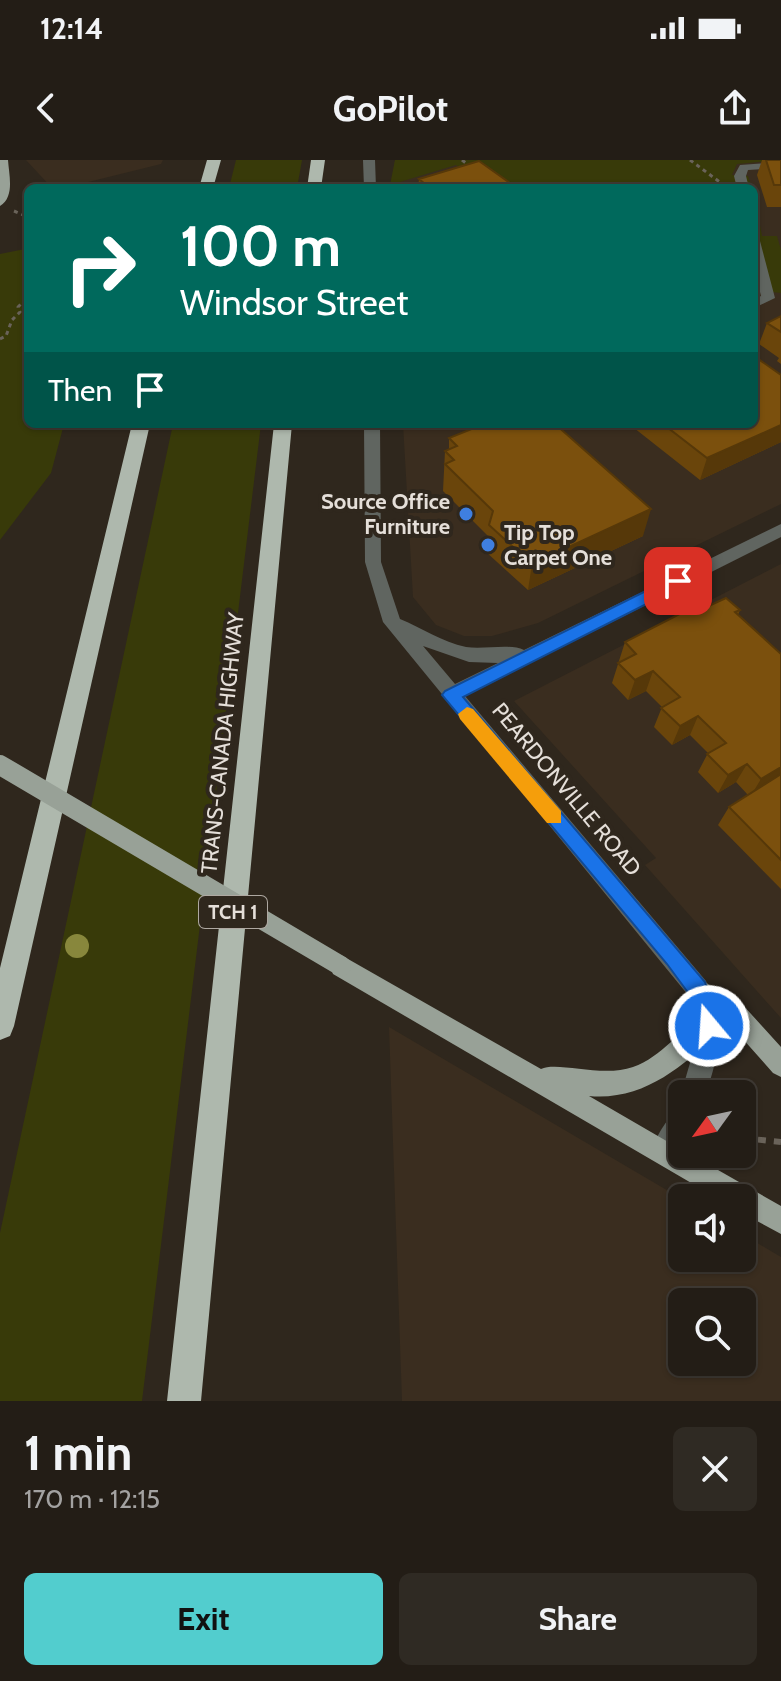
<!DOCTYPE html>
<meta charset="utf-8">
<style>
body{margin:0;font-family:Cabin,sans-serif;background:#2f2a23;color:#f1f3f6;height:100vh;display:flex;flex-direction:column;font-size:30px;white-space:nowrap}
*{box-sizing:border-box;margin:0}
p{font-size:26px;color:#a3a2a1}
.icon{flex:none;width:44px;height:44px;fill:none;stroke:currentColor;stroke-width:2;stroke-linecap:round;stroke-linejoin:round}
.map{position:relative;height:1241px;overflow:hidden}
.details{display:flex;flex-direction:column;background:#231d16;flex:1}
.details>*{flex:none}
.banner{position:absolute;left:24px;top:24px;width:734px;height:244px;border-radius:12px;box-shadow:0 2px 6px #0004,0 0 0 2px #403b35;background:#00695c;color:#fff;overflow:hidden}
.needle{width:52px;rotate:237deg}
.fabs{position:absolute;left:668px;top:920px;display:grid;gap:16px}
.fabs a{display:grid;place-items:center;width:88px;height:88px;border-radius:12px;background:#231d16;box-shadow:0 2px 6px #0004,0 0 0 2px #403b35;font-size:40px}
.pin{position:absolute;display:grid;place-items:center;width:68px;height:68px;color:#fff;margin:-34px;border-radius:16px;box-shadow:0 4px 12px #0006}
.me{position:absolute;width:88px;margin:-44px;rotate:342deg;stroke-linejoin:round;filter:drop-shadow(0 0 6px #0008)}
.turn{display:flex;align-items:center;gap:28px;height:168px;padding:0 24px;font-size:36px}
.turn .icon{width:104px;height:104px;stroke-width:2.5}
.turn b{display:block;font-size:56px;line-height:68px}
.then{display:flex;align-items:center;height:76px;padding:0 24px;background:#0003;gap:16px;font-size:30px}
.round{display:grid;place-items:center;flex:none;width:84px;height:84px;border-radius:12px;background:#2f2a23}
.headline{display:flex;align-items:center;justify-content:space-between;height:136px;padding:0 24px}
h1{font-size:48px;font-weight:800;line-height:60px}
.cta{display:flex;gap:16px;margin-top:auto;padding:16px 24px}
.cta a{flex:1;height:92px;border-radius:12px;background:#52cdce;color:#111;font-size:32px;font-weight:800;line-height:92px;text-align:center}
.cta a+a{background:#2f2a23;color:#f1f3f6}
.status{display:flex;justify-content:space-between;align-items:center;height:56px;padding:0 40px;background:#231d16;direction:ltr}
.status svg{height:22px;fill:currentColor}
header{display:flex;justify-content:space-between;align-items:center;height:104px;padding:0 24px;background:#231d16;font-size:36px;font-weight:800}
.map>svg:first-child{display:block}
</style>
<div class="status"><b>12:14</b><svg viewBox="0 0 49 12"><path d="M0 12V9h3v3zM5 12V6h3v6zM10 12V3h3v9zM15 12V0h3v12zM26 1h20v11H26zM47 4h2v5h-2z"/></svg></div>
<header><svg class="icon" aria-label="back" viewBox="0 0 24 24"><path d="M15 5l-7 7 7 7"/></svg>GoPilot<svg class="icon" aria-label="share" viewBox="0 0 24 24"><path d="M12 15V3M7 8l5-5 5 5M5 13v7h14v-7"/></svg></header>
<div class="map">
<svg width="781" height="1241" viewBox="0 0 781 1241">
<rect width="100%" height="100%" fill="#2f271d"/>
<path fill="#3a2d1f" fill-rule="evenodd" d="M 26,0 L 163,0 L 161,4 L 64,28 L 52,28 Z
M 395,0 L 781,0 L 781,344 L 538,463 L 492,476 L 464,476 L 436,465 L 413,437 L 403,264 L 754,264 L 754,28 L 391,28 Z
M 781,404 L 781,858 L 645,705 L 656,698 L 514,541 Z
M 389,867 L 682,1039 L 682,1098 L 742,1098 L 742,1074 L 781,1097 L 781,1241 L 402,1241 ZM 742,1142 L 742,1202 L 682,1202 L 682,1142 Z"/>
<path fill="#383a09" d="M 236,0 L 302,0 L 297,28 L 229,28 Z
M 395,0 L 781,0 L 737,4 L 732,15 L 748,16 L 752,28 L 488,28 L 456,5 L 390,25 Z
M 754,34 L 762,76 L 777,76 L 781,90 L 781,133 L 754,130 Z
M 25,89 L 28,264 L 64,264 L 51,313 L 0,380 L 0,94 Z
M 173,264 L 261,264 L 142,1241 L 0,1241 L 0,1073 Z"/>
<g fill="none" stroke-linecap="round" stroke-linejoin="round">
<path stroke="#6a635a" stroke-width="3" stroke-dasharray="4 4" stroke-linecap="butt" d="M 462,0 L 471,7
M 690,0 L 721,23
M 14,51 L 28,57
M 0,179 L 6,176 L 12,160 L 20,152 L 18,147 L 25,140 L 28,123"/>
<path stroke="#6a635a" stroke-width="6" stroke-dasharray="8 8" stroke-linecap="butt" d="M 742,978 L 781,982"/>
<path fill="#606560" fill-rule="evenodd" d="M 363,0 L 375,0 L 376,28 L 364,28 Z
M 781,2 L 781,8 L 748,10 L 746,16 L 749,28 L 737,28 L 734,16 L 740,5 Z
M 754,77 L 760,81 L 775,138 L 754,148 L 754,139 L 761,136 L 754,107 Z
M 364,264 L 380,264 L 381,402 L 400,459 C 422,468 442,482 466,487 C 484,490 509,483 524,490 L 781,364 L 781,377 L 465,536 L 706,821 C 723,860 721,895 705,934 L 682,934 L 682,937 L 681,934 L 696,882 L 688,835 L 383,462 L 365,402 ZM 423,486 L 469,502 L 498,503 L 455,524 Z
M 682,949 C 682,969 687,993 664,1003 L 655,999 L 651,990 C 658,975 667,955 682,949 Z"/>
<path fill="#98a197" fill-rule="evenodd" d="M 0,0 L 8,0 C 9,15 15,37 0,46 Z
M 341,795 L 541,909 C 558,901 602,918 633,907 C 663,897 681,866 709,855 L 717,858 L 721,866 L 717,874 C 681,908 642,941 589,936 L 682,990 L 682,994 L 690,994 L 781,1046 L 781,1074 L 742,1053 L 742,1038 L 717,1038 L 333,814 L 330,806 L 333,798 Z
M 698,818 L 742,844 L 781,887 L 781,917 L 773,913 L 726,860 L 690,837 L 687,829 L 690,821 Z"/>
<path fill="#aeb8ad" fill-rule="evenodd" d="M 207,0 L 221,0 L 213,28 L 199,28 Z
M 311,0 L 325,0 L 321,28 L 307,28 Z
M 132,264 L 150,264 L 14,866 L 10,876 L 0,880 L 0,808 Z
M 274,264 L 292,264 L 201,1241 L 167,1241 Z"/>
<path stroke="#98a197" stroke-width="20" d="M 0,605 L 341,806"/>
</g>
<circle fill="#88873c" cx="77" cy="786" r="12"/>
<path fill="#6a450b" d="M 762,0 L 781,0 L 781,47 L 767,47 L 757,15 Z
M 419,19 L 517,28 L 418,28 Z
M 781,156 L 781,204 L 777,201 L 779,198 L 759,184 L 767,163 Z
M 781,215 L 781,282 L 700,320 L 629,264 L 754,264 Z
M 449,278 L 643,376 L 528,430 L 486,392 L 488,376 L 443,331 L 445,291 L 449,290 Z
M 702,449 L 740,450 L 738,455 L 781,494 L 781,729 L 718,665 L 729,647 L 748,635 L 736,622 L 718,633 L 698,612 L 708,593 L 690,575 L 672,585 L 654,567 L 662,547 L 646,531 L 628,540 L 612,523 L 625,482 Z"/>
<path fill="#563809" d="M 781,265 L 781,282 L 700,320 L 707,298 Z
M 651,349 L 643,376 L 528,430 L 532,404 Z
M 653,511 L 646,531 L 628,540 L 635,520 Z
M 698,556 L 690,575 L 672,585 L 680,566 Z
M 747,604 L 736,622 L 718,633 L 728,615 Z
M 781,607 L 781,618 L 750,637 L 761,619 Z"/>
<path fill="#7b500d" stroke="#563809" stroke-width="2" d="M 766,0 L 781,0 L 781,25 L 774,25 Z
M 479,1 L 517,28 L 430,28 L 419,19 Z
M 781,156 L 781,172 L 767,163 Z
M 754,196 L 781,215 L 781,265 L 707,298 L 663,264 L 754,264 Z
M 484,264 L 555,264 L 651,349 L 532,404 L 489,365 L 493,351 L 445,304 L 454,300 L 445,291 L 457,286 L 449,278 Z
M 726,438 L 740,450 L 735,452 L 781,494 L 781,607 L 761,619 L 747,604 L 728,615 L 707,594 L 726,583 L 698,556 L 680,566 L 661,548 L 680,537 L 653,511 L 635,520 L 618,503 L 636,494 L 625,482 L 697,445 L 702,449 Z
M 781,614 L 781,700 L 729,647 Z"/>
<path fill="#1a73e8" stroke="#114b97" stroke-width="2" d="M 678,415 L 686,421 L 684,425 L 463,537 L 705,822 L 720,866 L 717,873 L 709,876 L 702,873 L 689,834 L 667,804 L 442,535 L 445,531 Z"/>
<path fill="#f59e0b" d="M 467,547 L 473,549 L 561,651 L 561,663 L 547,663 L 460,559 L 458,554 Z"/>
<g fill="#3f7fe0" stroke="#2f271d" stroke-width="3">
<circle cx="466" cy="354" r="8"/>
<circle cx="488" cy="385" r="8"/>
</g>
<g text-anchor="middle" stroke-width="8" stroke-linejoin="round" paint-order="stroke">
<rect fill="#2f271d" stroke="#aea8a1" stroke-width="2" x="199" y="736" width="68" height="32" rx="6"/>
<g font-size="20" font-weight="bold" fill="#e5dfd9">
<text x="233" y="759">TCH 1</text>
</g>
<g font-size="22" font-weight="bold" fill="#e5dfd9" stroke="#2f271d" text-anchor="end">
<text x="450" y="349">Source Office<tspan x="450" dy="25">Furniture</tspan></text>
<text x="504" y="380" text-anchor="start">Tip Top<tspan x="504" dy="25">Carpet One</tspan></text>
</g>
<g font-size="22" fill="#e5dfd9" stroke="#2f271d">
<text transform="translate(222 583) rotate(-84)" y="8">TRANS-CANADA HIGHWAY</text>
<text transform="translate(567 629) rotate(50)" y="8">PEARDONVILLE ROAD</text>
</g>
</g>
</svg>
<div class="fabs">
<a><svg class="needle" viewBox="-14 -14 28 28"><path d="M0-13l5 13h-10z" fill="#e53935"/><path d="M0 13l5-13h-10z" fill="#a3a2a1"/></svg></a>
<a><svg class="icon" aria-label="sound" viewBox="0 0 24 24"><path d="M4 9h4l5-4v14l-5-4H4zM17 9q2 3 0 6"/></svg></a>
<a><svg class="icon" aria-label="search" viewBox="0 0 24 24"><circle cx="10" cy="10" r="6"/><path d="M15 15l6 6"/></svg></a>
</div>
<div class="pin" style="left:678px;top:421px;background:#d93025"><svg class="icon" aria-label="arrive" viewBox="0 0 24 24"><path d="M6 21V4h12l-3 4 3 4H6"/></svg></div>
<svg class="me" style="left:709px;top:866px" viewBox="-20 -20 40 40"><circle r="17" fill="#1a73e8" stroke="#fff" stroke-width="3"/><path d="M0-11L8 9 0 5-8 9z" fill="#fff"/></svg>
<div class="banner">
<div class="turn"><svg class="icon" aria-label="right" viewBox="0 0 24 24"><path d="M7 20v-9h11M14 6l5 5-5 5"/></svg><div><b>100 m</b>Windsor Street</div></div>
<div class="then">Then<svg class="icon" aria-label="arrive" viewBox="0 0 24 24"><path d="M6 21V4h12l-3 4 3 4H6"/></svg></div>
</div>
</div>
<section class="details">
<div class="headline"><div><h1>1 min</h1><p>170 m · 12:15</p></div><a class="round"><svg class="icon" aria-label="close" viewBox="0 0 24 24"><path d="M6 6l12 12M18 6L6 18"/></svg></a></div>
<div class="cta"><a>Exit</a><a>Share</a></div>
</section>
